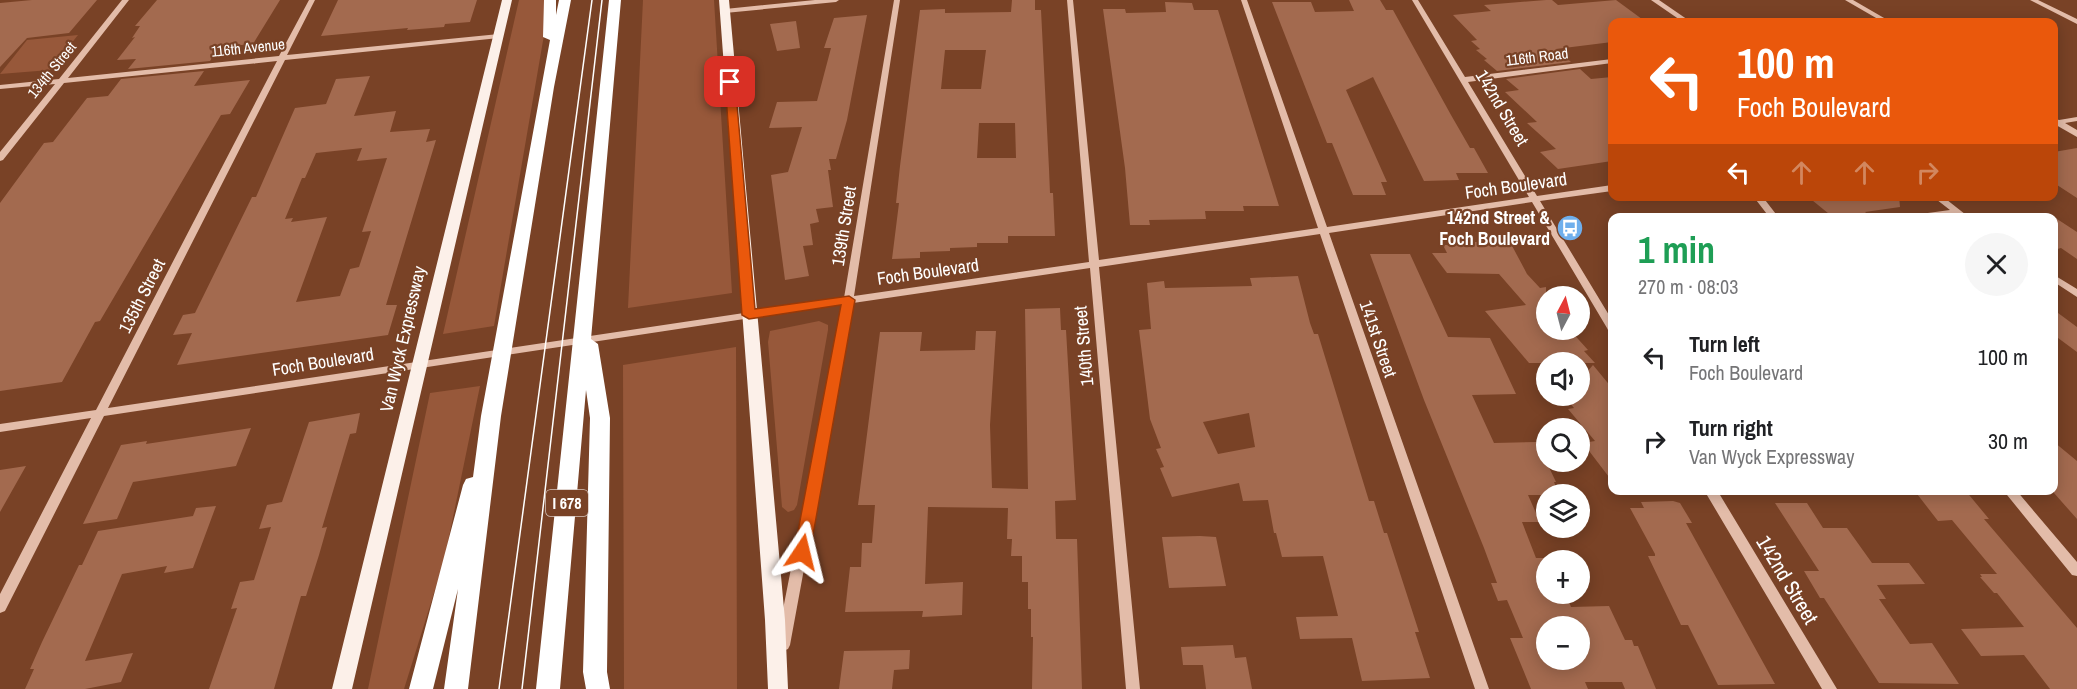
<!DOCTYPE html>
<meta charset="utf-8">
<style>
body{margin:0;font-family:"Archivo Narrow",sans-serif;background:#f6f6f6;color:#202124;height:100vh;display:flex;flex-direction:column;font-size:22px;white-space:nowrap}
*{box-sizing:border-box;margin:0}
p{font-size:20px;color:#757577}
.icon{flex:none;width:33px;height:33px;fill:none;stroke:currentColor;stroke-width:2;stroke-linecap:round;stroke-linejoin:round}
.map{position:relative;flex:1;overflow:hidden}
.drawer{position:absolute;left:1608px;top:213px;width:450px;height:282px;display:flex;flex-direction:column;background:#fff;border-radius:12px;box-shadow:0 3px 15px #0003}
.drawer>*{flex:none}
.hud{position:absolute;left:1608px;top:18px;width:450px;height:183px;border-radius:12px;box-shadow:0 3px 15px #0003;background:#ea580c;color:#fff;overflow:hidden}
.needle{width:39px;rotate:7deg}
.fabs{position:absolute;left:1536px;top:286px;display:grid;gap:12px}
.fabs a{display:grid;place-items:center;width:54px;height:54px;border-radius:50%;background:#fff;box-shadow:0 3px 15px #0003;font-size:30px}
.pin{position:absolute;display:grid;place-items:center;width:51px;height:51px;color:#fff;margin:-26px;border-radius:12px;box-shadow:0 3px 9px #0006}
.me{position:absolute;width:66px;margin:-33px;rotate:10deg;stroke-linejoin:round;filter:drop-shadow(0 0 4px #0008)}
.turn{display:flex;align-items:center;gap:21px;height:126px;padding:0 30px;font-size:27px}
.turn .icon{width:78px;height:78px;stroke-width:2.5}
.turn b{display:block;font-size:42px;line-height:51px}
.lanes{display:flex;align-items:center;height:57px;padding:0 30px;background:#0003;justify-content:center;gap:30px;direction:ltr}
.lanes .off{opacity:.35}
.round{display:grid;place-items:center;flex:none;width:63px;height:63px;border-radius:32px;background:#f6f6f6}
.headline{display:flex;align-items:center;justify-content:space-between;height:102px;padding:0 30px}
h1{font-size:36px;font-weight:800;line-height:45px;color:#1e9e55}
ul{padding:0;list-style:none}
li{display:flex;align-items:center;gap:18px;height:84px;padding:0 30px}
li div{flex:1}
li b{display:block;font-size:22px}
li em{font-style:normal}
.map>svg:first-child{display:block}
</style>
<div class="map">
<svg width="2077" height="689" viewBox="0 0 2077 689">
<rect width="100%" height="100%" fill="#794226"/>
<path fill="#97583a" d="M 519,0 L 550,0 L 494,326 L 443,334 Z
M 643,0 L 714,0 L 732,293 L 628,308 Z
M 78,35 L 50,70 L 0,74 L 27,40 Z
M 819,321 L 828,325 L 828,330 L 797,505 L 794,510 L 788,512 L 782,507 L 768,342 L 770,331 Z
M 736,347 L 737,689 L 624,689 L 623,365 Z
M 480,386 L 444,561 L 404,689 L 368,689 L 430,393 Z"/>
<path fill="#a36a4f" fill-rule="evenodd" d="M 32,0 L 97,0 L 69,33 L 27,38 L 0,67 L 0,3 Z
M 157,0 L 280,0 L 253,44 L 219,47 L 210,61 L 128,69 L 136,59 L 117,60 L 135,37 L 132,38 L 140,26 L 135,26 Z
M 338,0 L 477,0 L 470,22 L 445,24 L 444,27 L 407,30 L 408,28 L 321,36 Z
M 1012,0 L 1035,0 L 1035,10 L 1041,10 L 1049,169 L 1050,193 L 1053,193 L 1055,236 L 1008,236 L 1008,243 L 977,243 L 977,247 L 950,248 L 950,251 L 920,252 L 920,258 L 892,259 L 899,203 L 896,203 L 900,166 L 920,10 L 945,9 L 945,13 L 1011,12 ZM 945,50 L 986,50 L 981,89 L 941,89 ZM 979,123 L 1015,123 L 1016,158 L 977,158 Z
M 1349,0 L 1380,0 L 1386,10 L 1393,10 L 1451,115 L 1470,148 L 1474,148 L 1488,173 L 1456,173 L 1459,180 L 1424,181 L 1373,77 L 1346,90 L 1387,182 L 1381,182 L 1386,195 L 1353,195 L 1332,143 L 1327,143 L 1272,2 L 1311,2 L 1315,12 L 1354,11 Z
M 1546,0 L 1552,0 L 1558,5 L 1616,0 L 1646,22 L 1612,22 L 1612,42 L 1556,49 L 1571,62 L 1497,71 L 1484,60 L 1487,59 L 1476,50 L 1480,49 L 1471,41 L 1477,40 L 1453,15 L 1491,11 L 1484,5 Z
M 1165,2 L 1192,3 L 1194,10 L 1218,10 L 1279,206 L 1243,206 L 1244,211 L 1205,211 L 1206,219 L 1149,220 L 1150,225 L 1130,225 L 1125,168 L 1103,9 L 1125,9 L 1126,13 L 1166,12 Z
M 867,15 L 847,120 L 836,159 L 829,159 L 831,170 L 828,170 L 833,207 L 816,209 L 819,222 L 810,224 L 813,245 L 803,246 L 809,276 L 785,280 L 771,175 L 788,172 L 802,127 L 769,128 L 777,102 L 817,101 L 831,48 L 824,48 L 834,18 Z
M 796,21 L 800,48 L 777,51 L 770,24 Z
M 1580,69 L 1591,79 L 1612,77 L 1612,161 L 1558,169 L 1540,152 L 1556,149 L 1527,123 L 1537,122 L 1505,92 L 1519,90 L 1506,79 Z
M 204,71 L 194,86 L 250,80 L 230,114 L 221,115 L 100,321 L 95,322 L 62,382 L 0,391 L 0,203 L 44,143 L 53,142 L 87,98 L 108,96 L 121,79 Z
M 370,76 L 354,116 L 396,111 L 390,132 L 430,129 L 426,142 L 436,140 L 386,305 L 397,305 L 388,335 L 177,365 L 192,333 L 173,335 L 183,315 L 195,313 L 252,197 L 256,197 L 295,108 L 326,104 L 336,79 ZM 362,148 L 357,161 L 387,158 L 362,232 L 371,231 L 359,267 L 350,269 L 340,296 L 296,302 L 327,217 L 291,222 L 293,218 L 285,219 L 302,178 L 305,178 L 316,153 Z
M 2077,148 L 2077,198 L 2054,183 L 2054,152 Z
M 1807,196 L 1899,196 L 1900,207 L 1865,212 L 1872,218 L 1834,218 Z
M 2054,217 L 2077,232 L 2077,259 L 2061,248 L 2054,250 Z
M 1462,242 L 1510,242 L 1527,274 L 1540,288 L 1546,287 L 1546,330 L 1570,330 L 1588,350 L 1584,351 L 1595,363 L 1529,363 L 1485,311 L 1526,305 L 1499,274 L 1447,273 L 1432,253 L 1447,253 L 1443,245 L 1463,245 Z
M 1370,254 L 1410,254 L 1448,337 L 1490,338 L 1516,394 L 1472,395 L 1494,443 L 1537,442 L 1556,482 L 1554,482 L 1559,495 L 1528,495 L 1540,522 L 1522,522 L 1536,558 L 1550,558 L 1551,561 L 1546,561 L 1546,594 L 1566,594 L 1571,607 L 1609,606 L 1625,640 L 1632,640 L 1634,646 L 1638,646 L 1656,689 L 1625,689 L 1622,682 L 1585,682 L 1588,689 L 1531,689 L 1510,638 L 1523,638 L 1507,600 L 1498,601 L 1491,583 L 1497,583 L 1484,548 L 1424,400 ZM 1546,627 L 1580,627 L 1580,660 L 1546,660 Z
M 1298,276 L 1310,323 L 1314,334 L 1318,334 L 1369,501 L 1374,501 L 1384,533 L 1387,533 L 1419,632 L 1415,632 L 1430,678 L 1362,681 L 1352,638 L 1300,639 L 1296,617 L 1338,616 L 1323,556 L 1282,557 L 1276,533 L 1274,533 L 1268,500 L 1243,501 L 1239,483 L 1172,497 L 1160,468 L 1164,467 L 1156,449 L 1161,448 L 1150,419 L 1139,330 L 1151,329 L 1147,283 L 1164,281 L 1165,288 L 1252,286 L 1250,278 ZM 1249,413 L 1255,447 L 1218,454 L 1203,422 Z
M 1060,308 L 1061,330 L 1066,330 L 1076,500 L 1055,501 L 1056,539 L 1077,539 L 1082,689 L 1032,689 L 1033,637 L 1031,637 L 1031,609 L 1028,609 L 1028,582 L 1022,582 L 1022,556 L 1011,556 L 1012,539 L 1007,539 L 1008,508 L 928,507 L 925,584 L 963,582 L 962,615 L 922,617 L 923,611 L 845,612 L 850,567 L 861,567 L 862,543 L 872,543 L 875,505 L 858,505 L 880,332 L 922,332 L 920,351 L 975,350 L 976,331 L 996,331 L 990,425 L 992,488 L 1028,489 L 1025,309 Z
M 2054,310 L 2077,327 L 2077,352 L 2054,335 Z
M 1593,365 L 1612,388 L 1612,481 L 1583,443 L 1595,441 L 1568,409 L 1574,408 L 1565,397 L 1580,396 L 1580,380 Z
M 360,413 L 356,433 L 350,434 L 322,528 L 327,527 L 319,555 L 306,596 L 301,596 L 274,689 L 209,689 L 237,608 L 231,609 L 240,582 L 254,580 L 271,527 L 259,529 L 267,505 L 282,502 L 309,422 Z
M 251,428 L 236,466 L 133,482 L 117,519 L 83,524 L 121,445 L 147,441 L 146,444 Z
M 2054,442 L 2077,461 L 2077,519 L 2054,493 Z
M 26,466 L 0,512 L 0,470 Z
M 1914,490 L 1965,490 L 1989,519 L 1984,519 L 2077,628 L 2077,689 L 2050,689 L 2024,655 L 1981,656 L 1961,629 L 2024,627 L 1997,593 L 1994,593 L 1980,577 L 1982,577 L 1980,574 L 1997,574 L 1952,520 L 1938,521 Z
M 1673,501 L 1680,503 L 1692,523 L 1686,523 L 1775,684 L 1718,685 L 1688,625 L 1681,625 L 1648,556 L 1655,556 L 1655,554 L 1630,508 L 1644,508 L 1641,502 Z
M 1775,503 L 1807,503 L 1823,528 L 1847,528 L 1872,563 L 1909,563 L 1925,584 L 1877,585 L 1886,599 L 1879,599 L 1910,644 L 1932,643 L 1959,684 L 1879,683 L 1824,598 L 1820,598 L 1804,571 L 1819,571 Z
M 216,506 L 193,568 L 164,573 L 167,566 L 122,574 L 85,661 L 133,653 L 121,682 L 85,689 L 25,689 L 34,669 L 30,669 L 42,642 L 79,565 L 82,565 L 98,531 L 193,516 L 196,508 Z
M 1200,536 L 1216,537 L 1226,586 L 1169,588 L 1162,537 Z
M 1233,645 L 1235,658 L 1246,657 L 1252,689 L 1206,689 L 1203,665 L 1183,665 L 1181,647 Z
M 910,650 L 909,669 L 894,670 L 892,689 L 839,689 L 844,651 Z"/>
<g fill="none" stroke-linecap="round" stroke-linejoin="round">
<path fill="#e3bca9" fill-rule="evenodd" d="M 122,0 L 129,0 L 68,78 L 279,56 L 309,0 L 315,0 L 287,55 L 499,34 L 503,36 L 499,38 L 285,60 L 108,408 L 844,298 L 894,0 L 900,0 L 854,296 L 1089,262 L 1067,0 L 1073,0 L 1099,260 L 1318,228 L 1241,0 L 1247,0 L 1327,227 L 1529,197 L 1412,0 L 1418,0 L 1465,77 L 1612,59 L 1612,63 L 1468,82 L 1537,196 L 1612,185 L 1612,191 L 1540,201 L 1612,320 L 1612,331 L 1608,330 L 1607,328 L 1532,202 L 1329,233 L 1489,689 L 1475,689 L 1320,234 L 1099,267 L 1140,689 L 1126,689 L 1090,268 L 853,303 L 790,645 L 788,649 L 783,651 L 778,649 L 776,645 L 843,304 L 104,416 L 5,611 L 0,613 L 0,594 L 91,418 L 0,432 L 0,424 L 96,410 L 277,61 L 64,83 L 3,160 L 0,161 L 0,152 L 55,84 L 0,89 L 0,85 L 59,79 Z
M 815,0 L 839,0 L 836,2 L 725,13 L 721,11 L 725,9 Z
M 1651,0 L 1659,0 L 1691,22 L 1683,22 Z
M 1845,0 L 1853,0 L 1891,22 L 1883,22 Z
M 2030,0 L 2038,0 L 2077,19 L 2077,24 Z
M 2077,117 L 2077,121 L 2065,123 L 2077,130 L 2077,137 L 2056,125 L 2054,125 L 2054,118 L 2059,120 Z
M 1753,196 L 1762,196 L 1779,218 L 1770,218 Z
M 1932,196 L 1942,196 L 1970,218 L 1959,218 L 1956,215 L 1937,218 L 1909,218 L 1913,215 L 1950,210 Z
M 2054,275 L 2077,289 L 2077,297 L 2054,282 Z
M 1704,490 L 1717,490 L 1837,689 L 1822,689 Z
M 2003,490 L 2016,490 L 2077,562 L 2077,576 L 2072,575 Z"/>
<path fill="#fcf0e9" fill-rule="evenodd" d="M 502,0 L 512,0 L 352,689 L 332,689 Z
M 719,0 L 729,0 L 785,620 L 788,689 L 768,689 L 765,620 Z"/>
<path fill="#fff" fill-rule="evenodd" d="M 544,0 L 556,0 L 556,15 L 559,0 L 571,0 L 554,87 L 501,416 L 468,689 L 444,689 L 458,589 L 433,689 L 409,689 L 463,485 L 466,479 L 473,477 L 481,416 L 550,40 L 543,37 Z
M 609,0 L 621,0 L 591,339 L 598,344 L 610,418 L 607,672 L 610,689 L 586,689 L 583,672 L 590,418 L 586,390 L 560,689 L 536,689 Z"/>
<path stroke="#fff" stroke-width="1.5" d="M 499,689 L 592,0
M 522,689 L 602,0"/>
</g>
<path fill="#ea580c" stroke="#983908" stroke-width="1.5" d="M 730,79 L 735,82 L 755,309 L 849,296 L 855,300 L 810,552 L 808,557 L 802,559 L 796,557 L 794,552 L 841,305 L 749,319 L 742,315 L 725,82 Z"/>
<defs>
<symbol id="bus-disc" viewBox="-11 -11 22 22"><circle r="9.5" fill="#6fafec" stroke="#794226"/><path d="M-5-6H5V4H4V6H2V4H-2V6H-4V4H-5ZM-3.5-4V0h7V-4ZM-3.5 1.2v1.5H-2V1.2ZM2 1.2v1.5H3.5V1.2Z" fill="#fff"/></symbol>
</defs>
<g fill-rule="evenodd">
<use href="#bus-disc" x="1555" y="213" width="30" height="30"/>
</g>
<g text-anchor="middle" stroke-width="4.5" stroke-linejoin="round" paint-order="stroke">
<g font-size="15" fill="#fff" stroke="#794226">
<text transform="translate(248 48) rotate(-6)" y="5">116th Avenue</text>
<text transform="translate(1537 57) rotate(-7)" y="5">116th Road</text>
<text transform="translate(52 70) rotate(-51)" y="5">134th Street</text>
</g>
<rect fill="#794226" stroke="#d7c6be" stroke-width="1.5" x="546" y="490" width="42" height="26" rx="4.5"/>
<g font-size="16" font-weight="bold" fill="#fff">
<text x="567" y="509">I 678</text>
</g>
<g font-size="18" fill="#fff" stroke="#794226">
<text transform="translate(1502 108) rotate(59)" y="6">142nd Street</text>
<text transform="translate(1516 186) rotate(-8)" y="6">Foch Boulevard</text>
<text transform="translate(844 226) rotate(-81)" y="6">139th Street</text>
<text transform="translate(928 272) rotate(-8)" y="6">Foch Boulevard</text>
<text transform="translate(142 296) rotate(-63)" y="6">135th Street</text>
<text transform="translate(403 339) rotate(-77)" y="6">Van Wyck Expressway</text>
<text transform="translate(1378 339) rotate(71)" y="6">141st Street</text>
<text transform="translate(1084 346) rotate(-95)" y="6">140th Street</text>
<text transform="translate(323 362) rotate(-9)" y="6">Foch Boulevard</text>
</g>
<g font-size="18" font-weight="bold" fill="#fff" stroke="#794226" text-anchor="end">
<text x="1550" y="224">142nd Street &amp;<tspan x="1550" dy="21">Foch Boulevard</tspan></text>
</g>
<g font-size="21" fill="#fff" stroke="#794226">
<text transform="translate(1787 580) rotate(59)" y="7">142nd Street</text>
</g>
</g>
</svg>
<div class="fabs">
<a><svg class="needle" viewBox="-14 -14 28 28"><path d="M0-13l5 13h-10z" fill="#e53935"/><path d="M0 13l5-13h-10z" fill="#757577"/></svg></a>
<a><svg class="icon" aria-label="sound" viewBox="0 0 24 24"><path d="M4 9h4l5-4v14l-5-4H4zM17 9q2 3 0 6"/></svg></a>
<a><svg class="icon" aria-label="search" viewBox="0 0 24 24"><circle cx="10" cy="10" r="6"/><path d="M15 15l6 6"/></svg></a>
<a><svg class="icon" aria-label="layers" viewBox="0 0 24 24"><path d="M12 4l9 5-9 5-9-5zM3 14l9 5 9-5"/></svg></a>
<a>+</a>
<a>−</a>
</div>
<div class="pin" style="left:730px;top:82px;background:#d93025"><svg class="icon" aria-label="arrive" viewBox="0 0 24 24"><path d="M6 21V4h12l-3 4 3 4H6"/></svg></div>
<svg class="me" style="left:802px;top:552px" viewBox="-20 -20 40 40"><path d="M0-17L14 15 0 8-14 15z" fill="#ea580c" stroke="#fff" stroke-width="4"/></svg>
<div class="hud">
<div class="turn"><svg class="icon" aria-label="left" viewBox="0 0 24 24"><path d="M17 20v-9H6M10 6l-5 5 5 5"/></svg><div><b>100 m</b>Foch Boulevard</div></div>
<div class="lanes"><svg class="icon" aria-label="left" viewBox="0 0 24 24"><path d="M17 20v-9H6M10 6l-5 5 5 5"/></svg><svg class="icon off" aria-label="ahead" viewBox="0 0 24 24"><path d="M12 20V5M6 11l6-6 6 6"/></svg><svg class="icon off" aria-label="ahead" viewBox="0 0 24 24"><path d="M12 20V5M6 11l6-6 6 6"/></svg><svg class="icon off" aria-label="right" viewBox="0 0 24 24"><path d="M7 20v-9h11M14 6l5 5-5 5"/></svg></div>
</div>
<section class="drawer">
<div class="headline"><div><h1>1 min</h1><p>270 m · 08:03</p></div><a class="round"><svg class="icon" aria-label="close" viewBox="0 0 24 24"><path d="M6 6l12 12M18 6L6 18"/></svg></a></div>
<ul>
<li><svg class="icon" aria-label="left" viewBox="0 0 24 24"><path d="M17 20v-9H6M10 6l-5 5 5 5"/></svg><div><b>Turn left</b><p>Foch Boulevard</p></div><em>100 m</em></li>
<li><svg class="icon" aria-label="right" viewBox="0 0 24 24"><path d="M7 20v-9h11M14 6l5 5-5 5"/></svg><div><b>Turn right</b><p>Van Wyck Expressway</p></div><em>30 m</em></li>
</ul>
</section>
</div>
